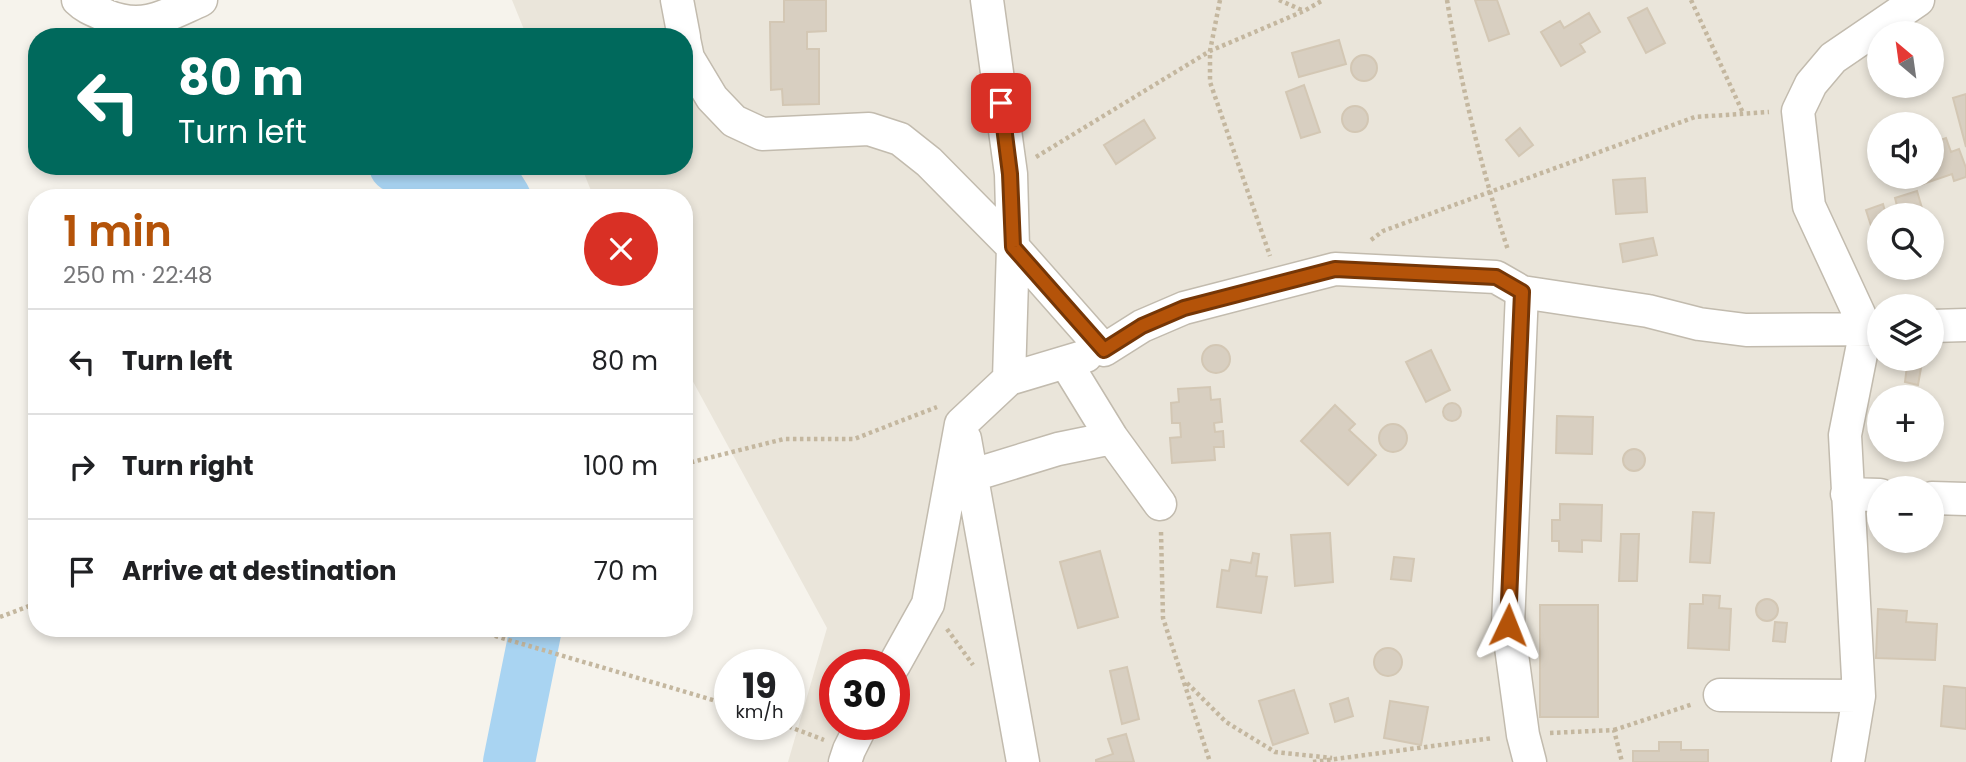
<!DOCTYPE html>
<meta charset="utf-8">
<style>
body{margin:0;font-family:Poppins,sans-serif;background:#f6f6f6;color:#202124;height:100vh;display:flex;flex-direction:column;font-size:26px;white-space:nowrap}
*{box-sizing:border-box;margin:0}
p{font-size:23px;color:#757577}
.icon{flex:none;width:38px;height:38px;fill:none;stroke:currentColor;stroke-width:2;stroke-linecap:round;stroke-linejoin:round}
.map{position:relative;flex:1;overflow:hidden}
.side{position:absolute;left:28px;top:189px;width:665px;height:448px;display:flex;flex-direction:column;background:#fff;border-radius:28px;box-shadow:0 4px 10px #0003}
.side>*{flex:none}
.hud{position:absolute;left:28px;top:28px;width:665px;height:147px;border-radius:28px;box-shadow:0 4px 10px #0003;background:#00695c;color:#fff;overflow:hidden}
.needle{width:46px;rotate:331deg}
.buttons{position:absolute;left:1867px;top:21px;display:grid;gap:14px}
.buttons a{display:grid;place-items:center;width:77px;height:77px;border-radius:50%;background:#fff;box-shadow:0 4px 10px #0003;font-size:35px}
.speed{position:absolute;left:714px;top:649px;display:flex;gap:14px;font-size:35px;font-weight:700;text-align:center}
.speed>*{display:grid;place-content:center;width:91px;height:91px;border-radius:50%;background:#fff;box-shadow:0 4px 10px #0003;line-height:1}
.speed small{font-size:18px;font-weight:400}
.speed .limit{border:10px solid #d22;background:#fff;color:#111}
.pin{position:absolute;display:grid;place-items:center;width:60px;height:60px;color:#fff;margin:-30px;border-radius:14px;box-shadow:0 4px 10px #0006}
.me{position:absolute;width:77px;margin:-38px;rotate:2deg;stroke-linejoin:round;filter:drop-shadow(0 0 5px #0008)}
.turn{display:flex;align-items:center;gap:24px;height:147px;padding:0 35px;font-size:32px}
.turn .icon{width:91px;height:91px;stroke-width:2.5}
.turn b{display:block;font-size:49px;line-height:60px}
.round{display:grid;place-items:center;flex:none;width:74px;height:74px;border-radius:37px;background:#f6f6f6}
.head{display:flex;align-items:center;justify-content:space-between;height:119px;padding:0 35px}
h1{font-size:42px;font-weight:600;line-height:52px;color:#b45309}
ul{padding:0;list-style:none}
li{display:flex;align-items:center;gap:21px;height:105px;padding:0 35px;border-top:2px solid #e0e0e0}
li div{flex:1}
li b{display:block;font-size:26px}
li em{font-style:normal}
.map>svg:first-child{display:block}
</style>
<div class="map">
<svg width="1966" height="762" viewBox="0 0 1966 762">
<rect width="100%" height="100%" fill="#f6f3ec"/>
<path fill="#eae5da" fill-rule="evenodd" d="M 512,0 L 1966,0 L 1966,762 L 788,762 L 827,628 L 684,365 L 684,198 L 594,198 L 581,166 L 684,166 L 684,37 L 527,37 ZM 1880,33 L 1932,33 L 1932,86 L 1880,86 ZM 1880,124 L 1932,124 L 1932,177 L 1880,177 ZM 1880,215 L 1932,215 L 1932,268 L 1880,268 ZM 1880,306 L 1932,306 L 1932,359 L 1880,359 ZM 1880,397 L 1932,397 L 1932,450 L 1880,450 ZM 1880,488 L 1932,488 L 1932,541 L 1880,541 ZM 835,665 L 894,665 L 894,724 L 835,724 Z"/>
<g fill="none" stroke-linecap="round" stroke-linejoin="round">
<path stroke="#a9d4f2" stroke-width="52" d="M 395,166 L 495,182 L 505,198
M 509,762 L 536,628"/>
</g>
<path fill="#d8cfc1" stroke="#d3c7b4" stroke-width="2" d="M 784,0 L 826,0 L 826,31 L 807,32 L 807,49 L 819,49 L 819,104 L 783,105 L 782,89 L 771,90 L 770,22 L 784,22 Z
M 1475,0 L 1497,0 L 1509,34 L 1489,41 Z
M 1647,8 L 1665,43 L 1646,53 L 1628,18 Z
M 1589,13 L 1600,32 L 1580,44 L 1585,52 L 1561,66 L 1541,32 L 1560,21 L 1564,28 Z
M 1339,40 L 1346,64 L 1299,77 L 1292,53 Z
M1351 68a13 13 0 1 1 26 0a13 13 0 1 1-26 0Z
M 1304,85 L 1320,132 L 1301,138 L 1286,92 Z
M 1966,94 L 1966,147 L 1953,98 Z
M1342 119a13 13 0 1 1 26 0a13 13 0 1 1-26 0Z
M 1144,120 L 1155,138 L 1116,164 L 1104,145 Z
M 1520,128 L 1533,145 L 1519,156 L 1506,140 Z
M 1946,138 L 1951,152 L 1959,149 L 1966,168 L 1966,177 L 1954,181 L 1952,174 L 1920,185 L 1917,177 L 1932,177 L 1932,143 Z
M 1645,178 L 1647,212 L 1616,214 L 1613,180 Z
M 1917,191 L 1922,208 L 1899,214 L 1895,198 Z
M 1883,204 L 1886,215 L 1880,215 L 1880,229 L 1873,232 L 1866,210 Z
M 1653,238 L 1657,255 L 1623,262 L 1620,244 Z
M1202 359a14 14 0 1 1 28 0a14 14 0 1 1-28 0Z
M 1431,350 L 1450,390 L 1426,402 L 1406,362 Z
M 1907,366 L 1921,368 L 1918,385 L 1905,382 Z
M 1210,387 L 1211,400 L 1220,399 L 1222,422 L 1214,423 L 1215,432 L 1223,431 L 1224,447 L 1214,447 L 1215,460 L 1172,463 L 1170,438 L 1181,437 L 1180,423 L 1172,423 L 1171,403 L 1179,402 L 1178,389 Z
M1443 412a9 9 0 1 1 18 0a9 9 0 1 1-18 0Z
M 1335,405 L 1355,424 L 1349,430 L 1376,455 L 1348,485 L 1301,441 Z
M 1557,416 L 1593,417 L 1592,454 L 1556,453 Z
M1379 438a14 14 0 1 1 28 0a14 14 0 1 1-28 0Z
M1623 460a11 11 0 1 1 22 0a11 11 0 1 1-22 0Z
M 1560,504 L 1602,505 L 1601,541 L 1582,540 L 1582,552 L 1559,551 L 1559,541 L 1552,541 L 1552,520 L 1560,520 Z
M 1693,512 L 1714,513 L 1710,563 L 1690,562 Z
M 1330,533 L 1333,582 L 1295,586 L 1291,535 Z
M 1621,534 L 1639,534 L 1637,581 L 1619,581 Z
M 1100,551 L 1118,617 L 1078,628 L 1060,562 Z
M 1253,553 L 1259,554 L 1256,576 L 1267,577 L 1261,613 L 1217,607 L 1222,570 L 1229,571 L 1231,560 L 1251,563 Z
M 1394,557 L 1414,559 L 1411,581 L 1391,579 Z
M 1703,595 L 1720,596 L 1719,608 L 1731,609 L 1729,650 L 1688,648 L 1690,604 L 1703,604 Z
M1756 610a11 11 0 1 1 22 0a11 11 0 1 1-22 0Z
M 1540,605 L 1598,605 L 1598,717 L 1540,717 Z
M 1878,609 L 1907,611 L 1906,622 L 1937,624 L 1935,660 L 1876,658 Z
M 1775,622 L 1787,623 L 1785,642 L 1773,641 Z
M1374 662a14 14 0 1 1 28 0a14 14 0 1 1-28 0Z
M 1127,667 L 1139,719 L 1122,724 L 1110,671 Z
M 1944,686 L 1966,688 L 1966,729 L 1941,726 Z
M 1294,690 L 1308,733 L 1273,745 L 1259,701 Z
M 1348,698 L 1353,716 L 1335,722 L 1330,704 Z
M 1390,701 L 1428,707 L 1421,745 L 1384,738 Z
M 1126,734 L 1134,762 L 1096,762 L 1096,760 L 1113,754 L 1108,739 Z
M 1659,742 L 1681,742 L 1681,750 L 1708,750 L 1708,762 L 1633,762 L 1633,751 L 1659,751 Z"/>
<g fill="none" stroke-linecap="round" stroke-linejoin="round">
<defs>
<path id="street" d="M 78,0 C 86,8 96,11 107,16 C 144,31 167,15 201,0
M 677,0 L 684,37
M 684,39 L 688,58 L 712,98 L 734,121 L 762,134 L 869,129 L 900,139 L 929,162 L 1013,247 L 1104,350 L 1142,326 L 1184,308 L 1335,269 L 1496,277 L 1522,292 L 1648,311 L 1699,324 L 1746,330 L 1880,329
M 1522,292 L 1508,625 L 1523,735 L 1530,762
M 1932,326 L 1966,325
M 1066,363 L 1112,438 L 1160,504
M 1009,379 L 1086,356
M 965,439 L 1023,762
M 973,475 L 1058,449 L 1112,438
M 1847,494 L 1880,495
M 1932,498 L 1966,499
M 894,665 L 928,604 L 961,424 L 1009,379 L 1013,247 L 1011,174 L 987,0
M 1720,695 L 1859,696
M 845,762 L 849,750 L 862,724
M 1848,762 L 1859,696 L 1845,435 L 1866,329 L 1809,206 L 1798,111 L 1811,84 L 1833,58 L 1918,0"/>
</defs>
<use href="#street" stroke="#c2bbae" stroke-width="35"/>
<path stroke="#c4b79f" stroke-width="4.5" stroke-dasharray="3.5 3.5" stroke-linecap="butt" d="M 1220,0 L 1210,51 L 1210,82 L 1270,256
M 1279,0 L 1304,11
M 1447,0 C 1461,85 1481,168 1508,250
M 1691,0 L 1743,113
M 1036,157 L 1210,51 L 1304,11 L 1323,0
M 1371,240 L 1383,231 L 1695,117 L 1769,112
M 684,464 L 784,439 L 854,439 L 937,407
M 1161,532 L 1163,618 L 1210,762
M 0,617 L 37,603
M 468,628 L 730,705
M 947,629 L 973,665
M 1187,683 L 1226,722 L 1275,752 L 1332,758
M 782,724 L 824,740
M 1614,730 L 1693,704
M 1550,733 L 1614,730 L 1622,762
M 1313,762 L 1493,738"/>
<use href="#street" stroke="#fff" stroke-width="32"/>
</g>
<g fill="none" stroke-linecap="round" stroke-linejoin="round">
<defs>
<path id="route" d="M 1001,103 L 1010,174 L 1013,247 L 1104,350 L 1142,326 L 1184,308 L 1335,269 L 1496,277 L 1522,292 L 1508,625"/>
</defs>
<use href="#route" stroke="#753606" stroke-width="18"/>
<use href="#route" stroke="#b45309" stroke-width="12"/>
</g>
</svg>
<div class="buttons">
<a><svg class="needle" viewBox="-14 -14 28 28"><path d="M0-13l5 13h-10z" fill="#e53935"/><path d="M0 13l5-13h-10z" fill="#757577"/></svg></a>
<a><svg class="icon" aria-label="sound" viewBox="0 0 24 24"><path d="M4 9h4l5-4v14l-5-4H4zM17 9q2 3 0 6"/></svg></a>
<a><svg class="icon" aria-label="search" viewBox="0 0 24 24"><circle cx="10" cy="10" r="6"/><path d="M15 15l6 6"/></svg></a>
<a><svg class="icon" aria-label="layers" viewBox="0 0 24 24"><path d="M12 4l9 5-9 5-9-5zM3 14l9 5 9-5"/></svg></a>
<a>+</a>
<a>−</a>
</div>
<div class="speed"><div>19<small>km/h</small></div><div class="limit">30</div></div>
<div class="pin" style="left:1001px;top:103px;background:#d93025"><svg class="icon" aria-label="arrive" viewBox="0 0 24 24"><path d="M6 21V4h12l-3 4 3 4H6"/></svg></div>
<svg class="me" style="left:1508px;top:625px" viewBox="-20 -20 40 40"><path d="M0-17L14 15 0 8-14 15z" fill="#b45309" stroke="#fff" stroke-width="4"/></svg>
<div class="hud">
<div class="turn"><svg class="icon" aria-label="left" viewBox="0 0 24 24"><path d="M17 20v-9H6M10 6l-5 5 5 5"/></svg><div><b>80 m</b>Turn left</div></div>
</div>
<section class="side">
<div class="head"><div><h1>1 min</h1><p>250 m · 22:48</p></div><a class="round" style="background:#d93025;color:#fff"><svg class="icon" aria-label="close" viewBox="0 0 24 24"><path d="M6 6l12 12M18 6L6 18"/></svg></a></div>
<ul>
<li><svg class="icon" aria-label="left" viewBox="0 0 24 24"><path d="M17 20v-9H6M10 6l-5 5 5 5"/></svg><div><b>Turn left</b></div><em>80 m</em></li>
<li><svg class="icon" aria-label="right" viewBox="0 0 24 24"><path d="M7 20v-9h11M14 6l5 5-5 5"/></svg><div><b>Turn right</b></div><em>100 m</em></li>
<li><svg class="icon" aria-label="arrive" viewBox="0 0 24 24"><path d="M6 21V4h12l-3 4 3 4H6"/></svg><div><b>Arrive at destination</b></div><em>70 m</em></li>
</ul>
</section>
</div>
